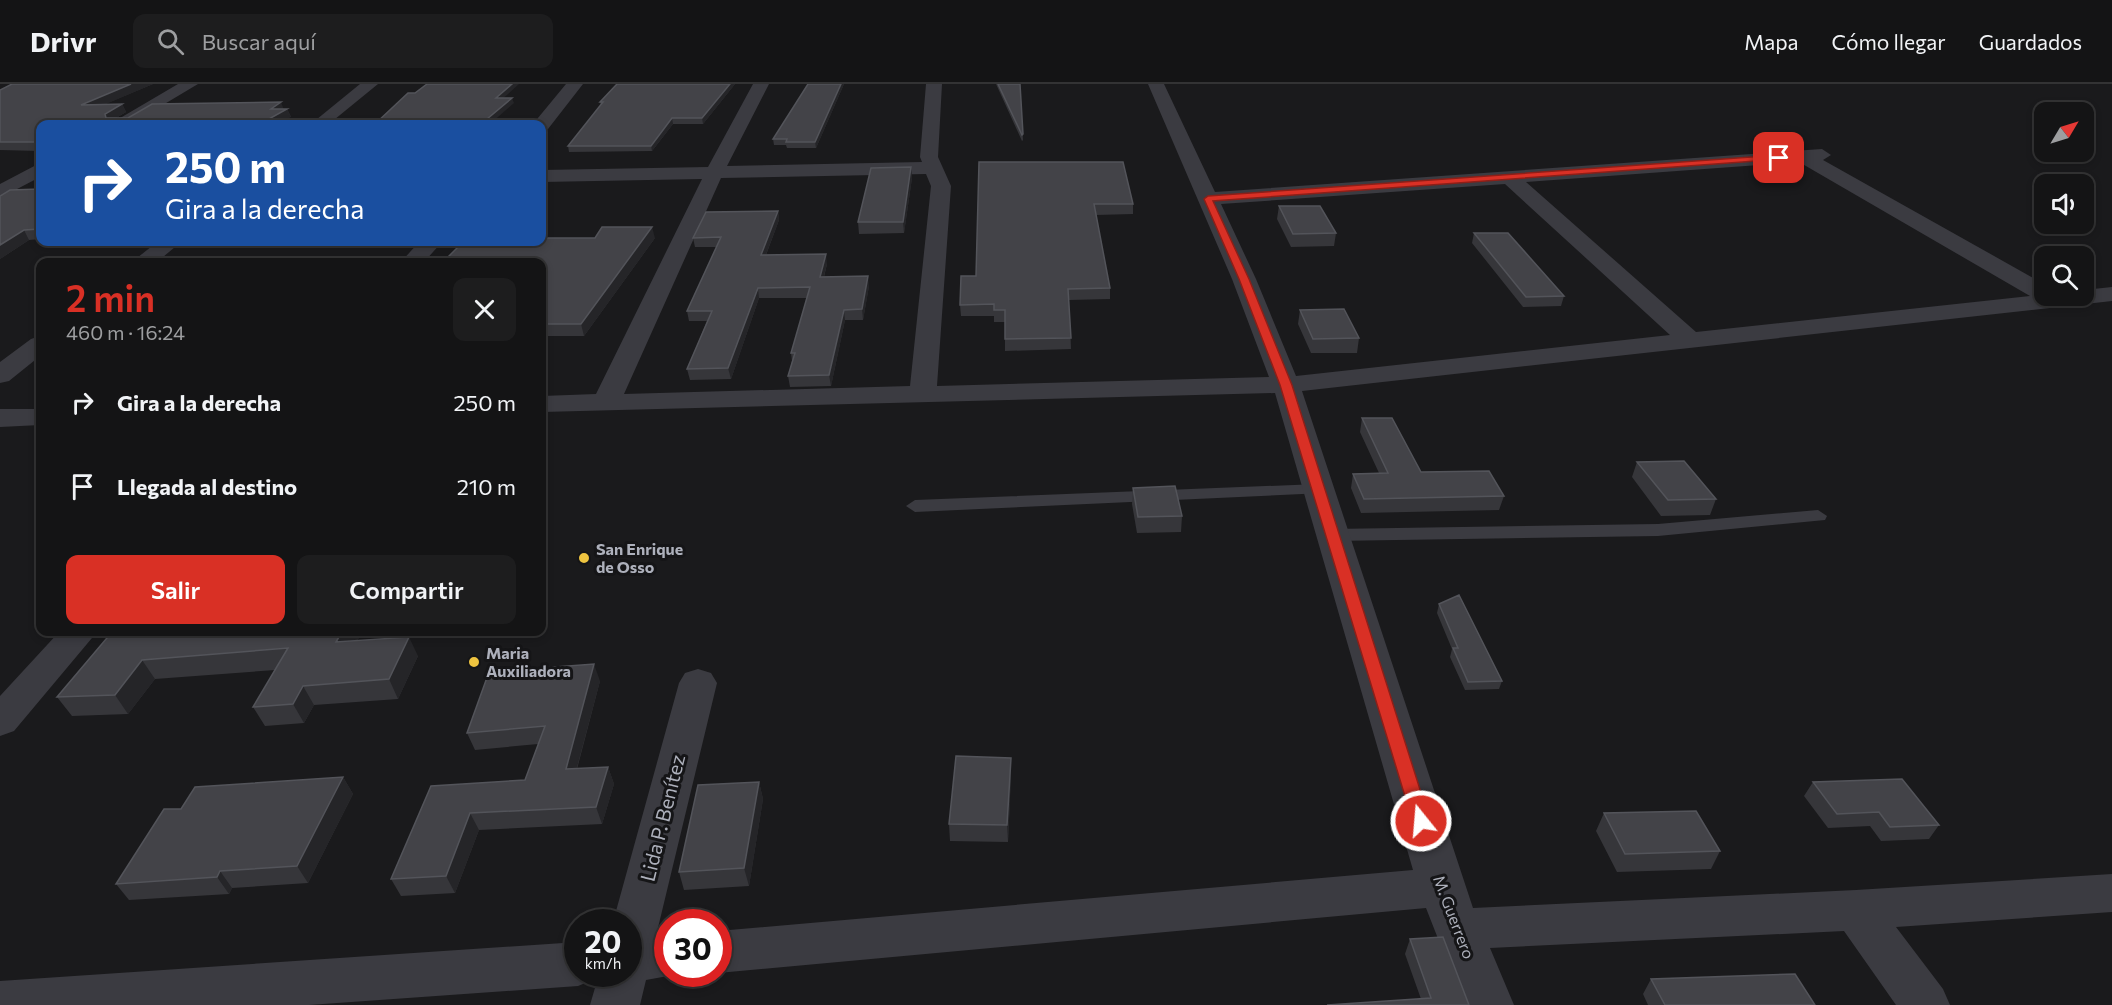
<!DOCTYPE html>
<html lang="es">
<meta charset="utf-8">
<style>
body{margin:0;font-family:Commissioner,sans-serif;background:#1d1d1e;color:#f1f3f6;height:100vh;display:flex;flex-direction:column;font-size:22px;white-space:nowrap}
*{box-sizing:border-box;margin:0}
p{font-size:20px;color:#9d9ea0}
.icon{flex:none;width:33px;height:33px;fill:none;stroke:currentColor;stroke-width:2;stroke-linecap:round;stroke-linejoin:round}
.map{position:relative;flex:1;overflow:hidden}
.panel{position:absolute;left:36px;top:174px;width:510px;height:378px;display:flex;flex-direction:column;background:#141415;border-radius:12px;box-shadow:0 3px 9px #0003,0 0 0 2px #333334}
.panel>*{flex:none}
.hud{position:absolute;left:36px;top:36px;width:510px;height:126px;border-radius:12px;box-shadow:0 3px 9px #0003,0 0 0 2px #333334;background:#1a4fa0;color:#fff;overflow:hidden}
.needle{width:39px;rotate:52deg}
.fabs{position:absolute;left:2034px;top:18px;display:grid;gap:12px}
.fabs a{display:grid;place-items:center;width:60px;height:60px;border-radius:12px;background:#141415;box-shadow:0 3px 9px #0003,0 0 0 2px #333334;font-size:30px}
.speed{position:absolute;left:564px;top:825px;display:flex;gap:12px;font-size:30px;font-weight:700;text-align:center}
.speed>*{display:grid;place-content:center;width:78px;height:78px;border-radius:50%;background:#141415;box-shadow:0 3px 9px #0003,0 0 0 2px #333334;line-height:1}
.speed small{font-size:15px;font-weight:400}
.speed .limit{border:9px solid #d22;background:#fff;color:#111}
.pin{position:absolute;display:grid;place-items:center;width:51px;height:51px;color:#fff;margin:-26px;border-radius:12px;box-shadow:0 3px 9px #0006}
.me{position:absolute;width:66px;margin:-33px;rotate:343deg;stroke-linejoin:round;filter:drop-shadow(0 0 4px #0008)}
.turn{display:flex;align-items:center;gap:21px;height:126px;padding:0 30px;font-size:27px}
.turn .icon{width:78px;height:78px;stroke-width:2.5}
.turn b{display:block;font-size:42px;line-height:51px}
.round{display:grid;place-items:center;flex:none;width:63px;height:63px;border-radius:12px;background:#1d1d1e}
.overview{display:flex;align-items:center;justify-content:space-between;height:102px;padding:0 30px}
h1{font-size:36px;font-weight:600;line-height:45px;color:#d93025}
.button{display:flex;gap:12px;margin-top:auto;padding:12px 30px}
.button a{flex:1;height:69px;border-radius:12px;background:#d93025;color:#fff;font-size:24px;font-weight:600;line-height:69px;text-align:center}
.button a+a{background:#1d1d1e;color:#f1f3f6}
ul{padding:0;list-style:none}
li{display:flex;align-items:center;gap:18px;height:84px;padding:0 30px}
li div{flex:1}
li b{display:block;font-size:22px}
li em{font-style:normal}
header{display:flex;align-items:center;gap:36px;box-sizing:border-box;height:84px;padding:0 30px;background:#141415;border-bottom:2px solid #333334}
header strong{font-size:28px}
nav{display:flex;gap:33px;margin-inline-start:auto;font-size:21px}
.search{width:420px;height:54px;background:#1d1d1e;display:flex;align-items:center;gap:15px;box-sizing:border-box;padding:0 21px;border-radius:12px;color:#9d9ea0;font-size:22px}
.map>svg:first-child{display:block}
</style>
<header>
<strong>Drivr</strong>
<div class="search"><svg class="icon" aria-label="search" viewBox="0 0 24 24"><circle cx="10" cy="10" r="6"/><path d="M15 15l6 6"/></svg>Buscar aquí</div>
<nav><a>Mapa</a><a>Cómo llegar</a><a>Guardados</a></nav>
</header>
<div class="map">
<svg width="2112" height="921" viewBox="0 0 2112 921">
<rect width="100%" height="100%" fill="#1a1a1c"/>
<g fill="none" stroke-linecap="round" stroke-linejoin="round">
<path fill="#3b3b41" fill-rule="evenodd" d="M 1318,400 L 1327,405 L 1324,409 L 915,428 L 906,422 L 915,416 Z
M 1818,426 L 1827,432 L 1825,436 L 1658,452 L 1332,457 L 1322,451 L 1332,445 L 1658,440 Z"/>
<path fill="#3b3b41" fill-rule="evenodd" d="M 178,0 L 198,0 L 131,40 L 110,40 Z
M 360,0 L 378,0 L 329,40 L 311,40 Z
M 566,0 L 583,0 L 548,45 L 542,46 L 542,40 L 533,40 Z
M 753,0 L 769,0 L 727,82 L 922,78 L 920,73 L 926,0 L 942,0 L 938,73 L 951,102 L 937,302 L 1269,293 L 1232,195 L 1148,0 L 1164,0 L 1215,108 L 1822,65 L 1831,71 L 1823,76 L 2044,200 L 2044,212 L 2084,212 L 2084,206 L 2112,203 L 2112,217 L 1302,307 L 1473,824 L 1856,806 L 2112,790 L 2112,828 L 1896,843 L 1943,905 L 1950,921 L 1896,921 L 1844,847 L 1490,864 L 1514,921 L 1464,921 L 1426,824 L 718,889 L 718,847 L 1413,786 L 1275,309 L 542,328 L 542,312 L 596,310 L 702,95 L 542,98 L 542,86 L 708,83 ZM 1799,78 L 2030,212 L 1696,248 L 1526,98 ZM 926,90 L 931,102 L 910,302 L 624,310 L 721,94 ZM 1505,100 L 1670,251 L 1296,292 L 1256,195 L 1221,120 Z
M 40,79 L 40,93 L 0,114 L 0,100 Z
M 157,158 L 181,158 L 157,178 L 132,178 Z
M 419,158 L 442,158 L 424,178 L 401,178 Z
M 40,252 L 40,272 L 9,297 L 0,299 L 0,278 L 31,255 Z
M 0,325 L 40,325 L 40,341 L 0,343 Z
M 59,548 L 97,548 L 14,647 L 0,652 L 0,612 Z
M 698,585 L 711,589 L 717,599 L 656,852 L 668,851 L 668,890 L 679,890 L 646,896 L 640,921 L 590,921 L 599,890 L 628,890 L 628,838 L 613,838 L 679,599 L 685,589 Z
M 578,858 L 578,890 L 598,890 L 595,895 L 578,902 L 309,921 L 0,921 L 0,897 Z"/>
</g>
<path fill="#36363a" d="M 12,0 L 153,0 L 105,20 L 122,20 L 126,28 L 116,34 L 287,25 L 291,33 L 40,40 L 40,67 L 0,66 L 0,6 Z
M 617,0 L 735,0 L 703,40 L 673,40 L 652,67 L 569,68 L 568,62 L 601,21 L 600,18 Z
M 808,0 L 844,0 L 816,64 L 787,64 L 786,61 L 774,61 L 773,55 Z
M 996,0 L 1020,0 L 1023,56 L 1022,57 Z
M 979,78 L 1133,120 L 1133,130 L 1096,131 L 1110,204 L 1110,215 L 1069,216 L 1071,265 L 1005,267 L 1005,238 L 994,238 L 994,232 L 961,232 L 960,221 L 976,192 Z
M 911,83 L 912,94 L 904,149 L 859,150 L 858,138 Z
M 40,105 L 40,155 L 29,156 L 0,175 L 0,112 Z
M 1279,122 L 1336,149 L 1334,162 L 1291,163 L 1277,135 Z
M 778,127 L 779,136 L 766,171 L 827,180 L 824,193 L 869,202 L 863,236 L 845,236 L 831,302 L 790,303 L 788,292 L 792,277 L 791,269 L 807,214 L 759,214 L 731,295 L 690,296 L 687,285 L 707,237 L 689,237 L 687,227 L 717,163 L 695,163 L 693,154 Z
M 1474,149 L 1564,212 L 1561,222 L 1523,223 L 1472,159 Z
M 655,154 L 584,252 L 542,252 L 542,178 Z
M 1300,226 L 1359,254 L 1357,269 L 1311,269 L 1298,240 Z
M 1362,334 L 1421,388 L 1504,412 L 1499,426 L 1361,429 L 1351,404 L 1353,390 L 1379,389 L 1360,348 Z
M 1637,378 L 1716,415 L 1710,431 L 1661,432 L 1632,393 Z
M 1133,404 L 1182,432 L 1181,448 L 1137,449 L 1132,420 Z
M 1439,520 L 1502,597 L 1499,605 L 1465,606 L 1450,573 L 1452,565 L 1437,529 Z
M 112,548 L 362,548 L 357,557 L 418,572 L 398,615 L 314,621 L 304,639 L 265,642 L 253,623 L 275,586 L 155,595 L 128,630 L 72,632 L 57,613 Z
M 600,597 L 577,685 L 608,683 L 614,700 L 602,740 L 479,746 L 455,809 L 401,812 L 391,795 L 431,702 L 525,696 L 538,660 L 475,666 L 467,649 Z
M 1011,691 L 1008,758 L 950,757 L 949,740 Z
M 343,693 L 353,710 L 308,799 L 232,804 L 229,810 L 129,816 L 116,800 L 181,725 Z
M 759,698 L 763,715 L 749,802 L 684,806 L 679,788 Z
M 1813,698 L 1939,741 L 1929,755 L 1881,757 L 1870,742 L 1828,744 L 1804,712 Z
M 1604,729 L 1720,767 L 1711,785 L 1617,788 L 1596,747 Z
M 1410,855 L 1469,921 L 1421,915 L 1405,870 Z
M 1651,895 L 1815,921 L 1648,921 L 1643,910 Z"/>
<path fill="#252528" d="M 131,0 L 153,0 L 85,29 L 81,21 Z
M 512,0 L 519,0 L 498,19 L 496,14 Z
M 730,0 L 735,0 L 703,40 L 702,34 Z
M 841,0 L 844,0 L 816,64 L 815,58 Z
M 512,14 L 514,19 L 490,40 L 481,40 Z
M 281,18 L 284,26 L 287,25 L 291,33 L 278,40 L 260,40 L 271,25 Z
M 122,20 L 126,28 L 109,38 L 106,34 L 105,30 Z
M 672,34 L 673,40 L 652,67 L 651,62 Z
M 911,83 L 912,94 L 904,149 L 903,138 Z
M 542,117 L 544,128 L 542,131 Z
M 778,127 L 779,136 L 762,181 L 761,171 Z
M 652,143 L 655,154 L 584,252 L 581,240 Z
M 24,146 L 29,156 L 0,175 L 0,161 Z
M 826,170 L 827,180 L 821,203 L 820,193 Z
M 868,192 L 869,202 L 863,236 L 862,225 Z
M 758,204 L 759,214 L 731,295 L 728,284 Z
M 844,226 L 845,236 L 831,302 L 829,291 Z
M 342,548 L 362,548 L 346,577 L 336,558 Z
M 409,553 L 418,572 L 398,615 L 389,595 Z
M 142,576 L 155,595 L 128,630 L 115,611 Z
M 594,580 L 600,597 L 572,702 L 566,685 Z
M 303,602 L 314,621 L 304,639 L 293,620 Z
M 1011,674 L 1011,691 L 1008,758 L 1007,741 Z
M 608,683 L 614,700 L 602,740 L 596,723 Z
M 343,693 L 353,710 L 308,799 L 297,782 Z
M 759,698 L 763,715 L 749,802 L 744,784 Z
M 470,729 L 479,746 L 455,809 L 446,792 Z
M 220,787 L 232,804 L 229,810 L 217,793 Z"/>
<path fill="#434348" stroke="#53545a" stroke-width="1.5" d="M 12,0 L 131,0 L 81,21 L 122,20 L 105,30 L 106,34 L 128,34 L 152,20 L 281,18 L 271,25 L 287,25 L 260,40 L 40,40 L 40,58 L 0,58 L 0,6 Z
M 427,0 L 512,0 L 496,14 L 512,14 L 481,40 L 375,40 L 408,9 L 415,9 Z
M 617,0 L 730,0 L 702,34 L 672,34 L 651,62 L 568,62 L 603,18 L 600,18 Z
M 808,0 L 841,0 L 815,58 L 786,58 L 787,55 L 773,55 Z
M 998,0 L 1020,0 L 1023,50 L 1022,51 Z
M 979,78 L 1123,78 L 1133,120 L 1094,120 L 1110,204 L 1068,205 L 1071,254 L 1005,255 L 1005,226 L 994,226 L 994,220 L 960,221 L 961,192 L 976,192 Z
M 911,83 L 903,138 L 858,138 L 871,84 Z
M 40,105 L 40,145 L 24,146 L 0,161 L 0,112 L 10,106 Z
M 1279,122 L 1320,122 L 1336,149 L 1293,150 Z
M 778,127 L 761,171 L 826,170 L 820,193 L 868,192 L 862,225 L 844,226 L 829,291 L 788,292 L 795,269 L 791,269 L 810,203 L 758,204 L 728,284 L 687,285 L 712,227 L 687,227 L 721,153 L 693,154 L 706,128 Z
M 602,143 L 652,143 L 581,240 L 542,240 L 542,178 L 443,178 L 463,158 L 542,158 L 542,154 L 595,154 Z
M 1474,149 L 1508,149 L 1564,212 L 1526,213 Z
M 1344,225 L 1359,254 L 1313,255 L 1300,226 Z
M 1362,334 L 1392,334 L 1421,388 L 1489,387 L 1504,412 L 1364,415 L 1353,390 L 1388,389 Z
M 1684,377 L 1716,415 L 1668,416 L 1637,378 Z
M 1175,402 L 1182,432 L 1138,433 L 1133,404 Z
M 1459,511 L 1502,597 L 1468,598 L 1453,564 L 1458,564 L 1439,520 Z
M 112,548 L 342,548 L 336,558 L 409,553 L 389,595 L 303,602 L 293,620 L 253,623 L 288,564 L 142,576 L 115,611 L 57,613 Z
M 594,580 L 566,685 L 608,683 L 596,723 L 470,729 L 446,792 L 391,795 L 431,702 L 525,696 L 545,642 L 467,649 L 489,588 Z
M 956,672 L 1011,674 L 1007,741 L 949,740 Z
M 343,693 L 297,782 L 220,787 L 217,793 L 116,800 L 164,725 L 181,725 L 195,703 Z
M 1902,695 L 1939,741 L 1890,743 L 1879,728 L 1837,730 L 1813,698 Z
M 759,698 L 744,784 L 679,788 L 698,701 Z
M 1696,727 L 1720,767 L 1625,770 L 1604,729 Z
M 1443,853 L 1469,921 L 1327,921 L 1431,914 L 1410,855 Z
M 1795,890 L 1815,921 L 1665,921 L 1651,895 Z"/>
<path fill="#d93025" stroke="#8d1f18" stroke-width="1.5" d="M 1779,71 L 1782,75 L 1213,117 L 1249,195 L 1292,301 L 1430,737 L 1427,742 L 1414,742 L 1280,301 L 1239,195 L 1204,115 L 1208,112 Z"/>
<g fill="#eec440" stroke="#151517" stroke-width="2">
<circle cx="584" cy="474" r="6"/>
<circle cx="474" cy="578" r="6"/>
</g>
<g text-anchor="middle" stroke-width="6" stroke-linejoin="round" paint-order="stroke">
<g font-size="16" font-weight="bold" fill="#adb0bb" stroke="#151517" text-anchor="start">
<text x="596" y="471">San Enrique<tspan x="596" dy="18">de Osso</tspan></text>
<text x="486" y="575">Maria<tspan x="486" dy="18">Auxiliadora</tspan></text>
</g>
<g font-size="16" fill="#adb0bb" stroke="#151517">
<text transform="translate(1454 833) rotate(69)" y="6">M. Guerrero</text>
</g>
<g font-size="20" fill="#adb0bb" stroke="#151517">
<text transform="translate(663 734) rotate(-76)" y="7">Lida P. Benítez</text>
</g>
</g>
</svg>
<div class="fabs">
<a><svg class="needle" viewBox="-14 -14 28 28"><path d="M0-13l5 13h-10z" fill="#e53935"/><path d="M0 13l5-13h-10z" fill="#9d9ea0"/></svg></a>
<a><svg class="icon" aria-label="sound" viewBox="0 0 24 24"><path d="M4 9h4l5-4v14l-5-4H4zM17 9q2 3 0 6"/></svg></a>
<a><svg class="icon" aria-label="search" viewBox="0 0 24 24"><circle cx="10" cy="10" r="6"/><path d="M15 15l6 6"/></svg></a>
</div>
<div class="speed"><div>20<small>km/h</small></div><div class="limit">30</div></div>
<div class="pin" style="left:1779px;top:74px;background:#d93025"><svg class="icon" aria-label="arrive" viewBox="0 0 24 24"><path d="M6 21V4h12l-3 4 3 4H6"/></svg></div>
<svg class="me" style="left:1421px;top:737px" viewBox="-20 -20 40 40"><circle r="17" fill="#d93025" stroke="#fff" stroke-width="3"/><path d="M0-11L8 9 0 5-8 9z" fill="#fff"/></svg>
<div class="hud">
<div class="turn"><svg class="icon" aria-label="right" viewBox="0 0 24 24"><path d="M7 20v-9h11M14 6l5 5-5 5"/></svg><div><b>250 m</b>Gira a la derecha</div></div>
</div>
<section class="panel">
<div class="overview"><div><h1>2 min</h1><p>460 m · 16:24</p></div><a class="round"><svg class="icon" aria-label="close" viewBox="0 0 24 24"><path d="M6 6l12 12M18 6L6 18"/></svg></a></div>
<ul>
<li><svg class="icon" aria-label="right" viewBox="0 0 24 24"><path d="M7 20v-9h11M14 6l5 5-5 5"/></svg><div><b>Gira a la derecha</b></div><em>250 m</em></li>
<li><svg class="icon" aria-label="arrive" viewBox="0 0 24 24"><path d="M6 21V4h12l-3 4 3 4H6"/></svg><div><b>Llegada al destino</b></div><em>210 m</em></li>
</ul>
<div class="button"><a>Salir</a><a>Compartir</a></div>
</section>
</div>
